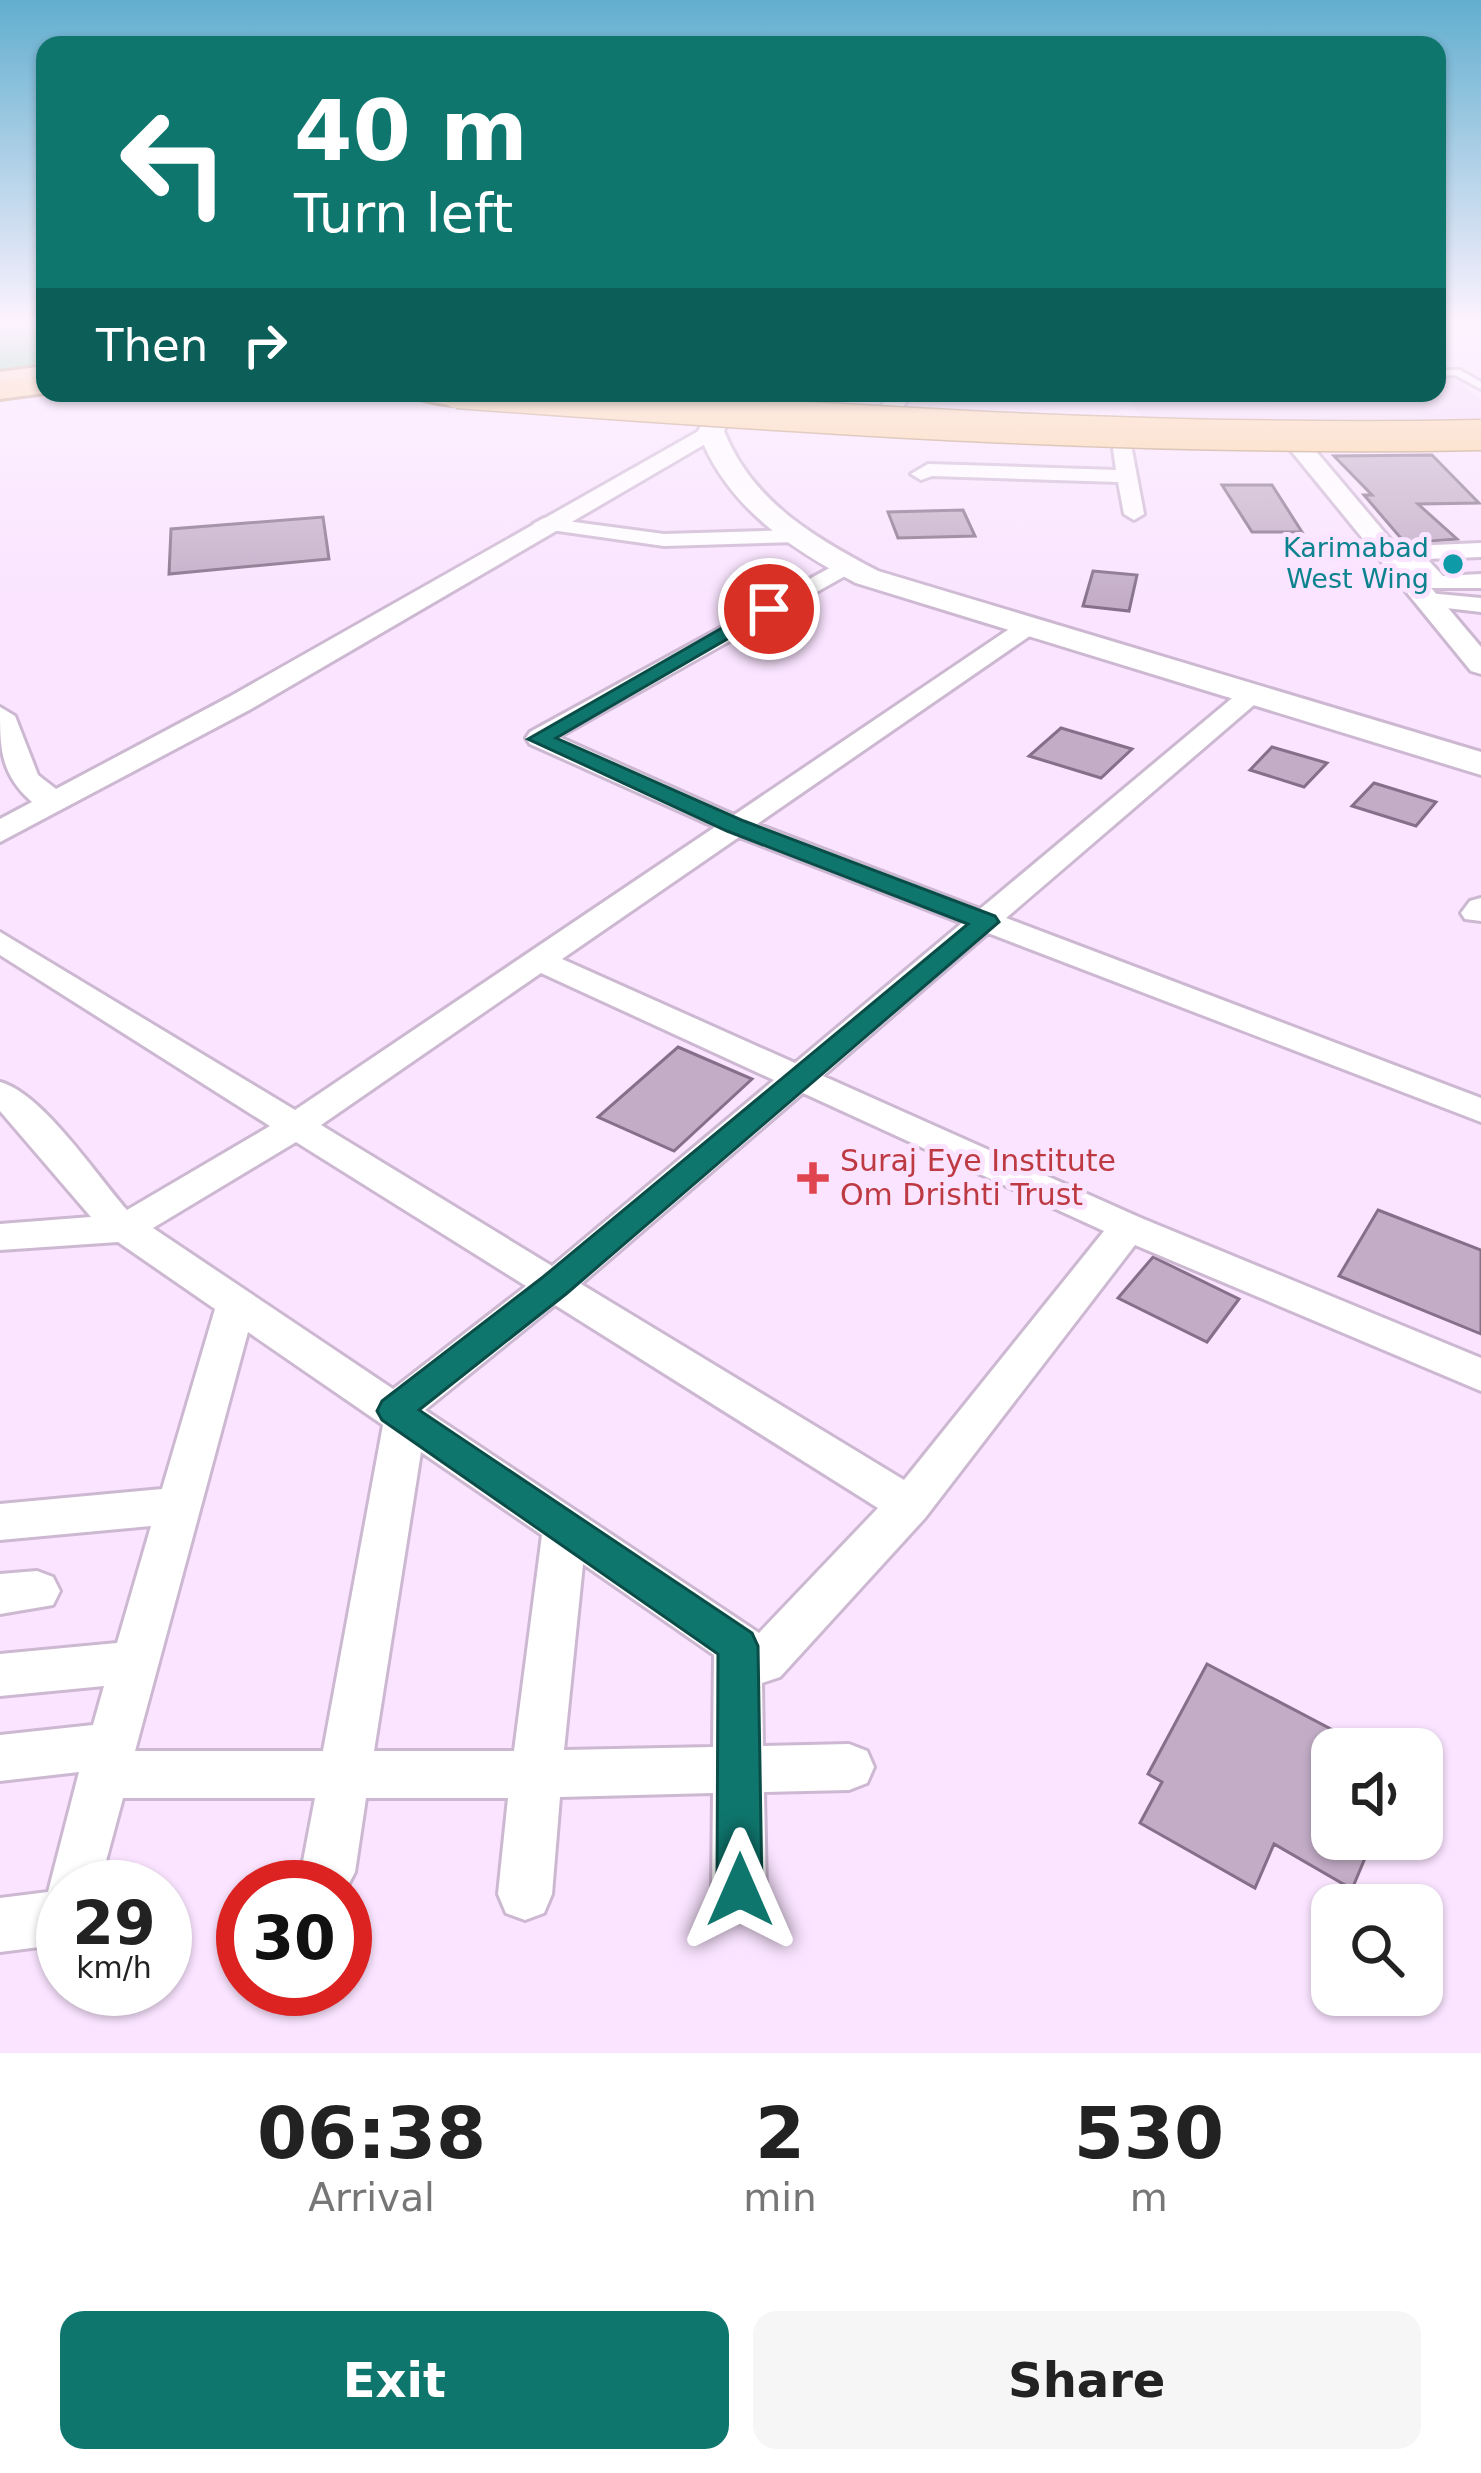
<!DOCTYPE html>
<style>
body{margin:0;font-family:"DejaVu Sans",sans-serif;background:#f6f6f6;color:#222;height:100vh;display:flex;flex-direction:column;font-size:45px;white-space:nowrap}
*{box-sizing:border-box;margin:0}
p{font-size:39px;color:#767676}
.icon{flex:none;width:66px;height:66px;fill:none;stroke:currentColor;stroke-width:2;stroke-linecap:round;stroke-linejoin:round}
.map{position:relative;height:2053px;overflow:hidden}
.side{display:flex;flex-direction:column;background:#fff;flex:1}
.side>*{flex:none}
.guide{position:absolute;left:36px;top:36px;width:1410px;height:366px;border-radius:24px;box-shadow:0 3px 9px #0004;background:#0f766e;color:#fff;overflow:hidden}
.fabs{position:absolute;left:1311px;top:1728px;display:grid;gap:24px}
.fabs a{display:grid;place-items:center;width:132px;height:132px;border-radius:24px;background:#fff;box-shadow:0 3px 9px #0004;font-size:60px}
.speed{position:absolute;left:36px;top:1860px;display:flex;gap:24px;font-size:60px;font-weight:700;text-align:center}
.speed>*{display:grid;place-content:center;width:156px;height:156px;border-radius:50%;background:#fff;box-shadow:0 3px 9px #0004;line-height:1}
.speed small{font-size:30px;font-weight:400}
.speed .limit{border:18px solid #d22;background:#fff;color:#111}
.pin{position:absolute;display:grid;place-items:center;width:102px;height:102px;color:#fff;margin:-51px;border:6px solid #fff;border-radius:50%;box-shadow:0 3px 12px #0007}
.me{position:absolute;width:132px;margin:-66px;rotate:0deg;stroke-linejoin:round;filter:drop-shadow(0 0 9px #0008)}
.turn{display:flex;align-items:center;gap:42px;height:252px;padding:0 60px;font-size:54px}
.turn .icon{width:156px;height:156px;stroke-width:2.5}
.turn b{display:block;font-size:84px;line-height:102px}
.then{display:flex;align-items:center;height:114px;padding:0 60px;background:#0003;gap:24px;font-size:45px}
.eta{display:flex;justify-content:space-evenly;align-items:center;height:204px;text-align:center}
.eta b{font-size:72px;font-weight:800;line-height:84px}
.button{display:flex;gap:24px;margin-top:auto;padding:24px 60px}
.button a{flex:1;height:138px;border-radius:24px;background:#0f766e;color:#fff;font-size:48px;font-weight:800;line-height:138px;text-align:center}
.button a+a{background:#f6f6f6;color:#222}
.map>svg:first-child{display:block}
</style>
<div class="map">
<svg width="1481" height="2053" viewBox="0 0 1481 2053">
<rect width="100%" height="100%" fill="#fae4ff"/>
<path fill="#f3d7f8" d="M 1453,378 L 1481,400 L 1481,418 L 1352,425 L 1146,422 L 1124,393 L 1437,393 L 1437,379 Z"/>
<path fill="#84d59b" d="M 0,320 L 45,320 L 45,370 L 0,376 Z"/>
<path fill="#c2acc6" stroke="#847088" stroke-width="3" d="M 1432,455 L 1479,503 L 1418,504 L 1457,539 L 1405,543 L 1364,495 L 1372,495 L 1334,456 Z
M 1222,485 L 1272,485 L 1302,532 L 1252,532 Z
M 963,510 L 975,536 L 898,538 L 888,512 Z
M 323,517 L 329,559 L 169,574 L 171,529 Z
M 1093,571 L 1137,575 L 1129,611 L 1083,606 Z
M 1061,728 L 1132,749 L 1101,778 L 1029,756 Z
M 1272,747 L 1327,763 L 1304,787 L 1250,770 Z
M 1374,783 L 1436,802 L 1416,826 L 1352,806 Z
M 678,1047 L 752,1079 L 674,1151 L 598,1117 Z
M 1378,1210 L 1481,1250 L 1481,1334 L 1339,1276 Z
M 1153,1257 L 1239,1299 L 1207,1342 L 1118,1298 Z
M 1207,1664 L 1369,1749 L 1332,1749 L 1332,1839 L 1373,1839 L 1352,1889 L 1274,1844 L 1255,1888 L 1140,1823 L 1162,1782 L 1148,1774 Z"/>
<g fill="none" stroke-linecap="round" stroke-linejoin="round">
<defs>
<path id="service" d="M 1437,370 L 1460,370 L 1481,382 L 1481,389 L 1455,375 L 1437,376 Z"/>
<path id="minor" d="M 1120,428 L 1129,434 L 1144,514 L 1134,520 L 1124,514 L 1118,482 L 932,476 L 921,480 L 911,474 L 928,464 L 1116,470 L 1111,434 Z
M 544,518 L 664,534 L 797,530 L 808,536 L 797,542 L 664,546 L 537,528 L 533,524 Z
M 1481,543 L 1481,557 L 1427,559 L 1443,576 L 1481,574 L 1481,588 L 1429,588 L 1398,553 L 1409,546 Z
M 846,559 L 857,566 L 854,571 L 559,737 L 734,815 L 1021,621 L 1037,621 L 1037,631 L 757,824 L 980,909 L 1243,689 L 1261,689 L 1265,694 L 1261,699 L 1006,918 L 1481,1098 L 1481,1122 L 988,933 L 823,1076 L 1141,1218 L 1481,1358 L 1481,1391 L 1135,1245 L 925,1518 L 780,1677 L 762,1683 L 763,1746 L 849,1744 L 867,1751 L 874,1767 L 867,1783 L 849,1790 L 764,1792 L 766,1890 L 758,1908 L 739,1916 L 720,1908 L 712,1890 L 713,1793 L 560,1797 L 552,1894 L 544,1913 L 525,1920 L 506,1913 L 498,1894 L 508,1798 L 366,1798 L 355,1872 L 345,1891 L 345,1887 L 308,1887 L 301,1872 L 315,1798 L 123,1798 L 99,1887 L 63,1887 L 63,1944 L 0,1952 L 0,1898 L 48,1892 L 79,1772 L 0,1781 L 0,1735 L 93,1725 L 104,1686 L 0,1696 L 0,1654 L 117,1643 L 151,1526 L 0,1540 L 0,1504 L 162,1489 L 215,1309 L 118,1242 L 0,1250 L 0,1224 L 91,1217 L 0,1111 L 0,1082 C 42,1093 97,1176 127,1210 L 270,1126 L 0,955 L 0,932 L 295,1110 L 715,827 L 530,744 L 526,738 L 530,732 ZM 739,837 L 962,923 L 795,1063 L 562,959 ZM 541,973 L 774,1080 L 552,1266 L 321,1125 ZM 803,1093 L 1104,1231 L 904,1480 L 581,1284 ZM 296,1142 L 526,1286 L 393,1389 L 153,1228 ZM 555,1305 L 878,1508 L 759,1633 L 425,1410 ZM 248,1332 L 383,1425 L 323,1751 L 135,1751 ZM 421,1452 L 542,1535 L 514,1751 L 374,1751 ZM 583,1564 L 714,1655 L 713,1747 L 564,1750 Z
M 1428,593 L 1481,598 L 1481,612 L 1420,605 L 1417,600 Z
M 1481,898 L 1481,921 L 1465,919 L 1461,913 L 1470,901 Z
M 37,1571 L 53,1577 L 60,1591 L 53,1605 L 0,1614 L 0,1574 Z"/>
<path id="tertiary" d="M 889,393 L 911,393 L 891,428 L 875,428 L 872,423 Z
M 711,424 L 719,426 L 719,436 L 251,709 L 0,842 L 0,819 L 32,802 C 0,774 0,748 0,707 L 15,716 L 38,775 L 56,789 L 229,697 Z
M 1296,435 L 1304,437 L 1481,647 L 1481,674 L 1471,671 L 1288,447 L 1285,442 Z"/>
<path id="secondary" d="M 725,398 L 737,405 L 724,431 C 752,501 813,537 878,571 L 1481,752 L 1481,775 L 856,583 C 788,547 726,506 698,431 L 716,400 Z"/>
<path id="primary" d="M 45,366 L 45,382 L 0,388 L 0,372 Z
M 407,393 L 516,393 L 524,400 C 510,413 422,406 407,393 Z"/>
<path id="trunk" d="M 45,375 L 45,393 L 0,399 L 0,381 Z"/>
</defs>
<use href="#service" stroke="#cdb8d2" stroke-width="6"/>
<use href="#minor" stroke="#cdb8d2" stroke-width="6"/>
<use href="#tertiary" stroke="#cdb8d2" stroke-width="6"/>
<use href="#secondary" stroke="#cdb8d2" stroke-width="6"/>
<use href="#primary" stroke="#b58f64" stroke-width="6"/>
<use href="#trunk" stroke="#b58f64" stroke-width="6"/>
<use href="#service" fill="#fff" fill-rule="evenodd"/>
<use href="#minor" fill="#fff" fill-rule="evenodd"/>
<use href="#tertiary" fill="#fff" fill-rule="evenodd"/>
<use href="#secondary" fill="#fff" fill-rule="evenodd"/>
<use href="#primary" fill="#fdddb2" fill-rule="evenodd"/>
<use href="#trunk" fill="#fcd298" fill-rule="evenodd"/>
<defs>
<path id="trunk-bridge" d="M 457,393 C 797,418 1140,442 1481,435"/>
</defs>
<use href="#trunk-bridge" stroke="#b58f64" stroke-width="33" stroke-linecap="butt"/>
<use href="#trunk-bridge" stroke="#fcd298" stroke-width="30"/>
</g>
<linearGradient id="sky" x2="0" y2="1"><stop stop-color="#61aecf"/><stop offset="0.53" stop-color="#fdf3ff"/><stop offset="1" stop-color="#fdf3ff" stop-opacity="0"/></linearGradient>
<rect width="1481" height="608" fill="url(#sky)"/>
<path fill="#0f766e" stroke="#0a4d48" stroke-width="3" d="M 762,605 L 779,609 L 556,738 L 744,821 L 995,916 L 999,922 L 566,1294 L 419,1410 L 752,1633 L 758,1646 L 762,1890 L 755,1905 L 740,1912 L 724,1905 L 717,1890 L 718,1654 L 382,1420 L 377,1411 L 382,1401 L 543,1277 L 968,924 L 727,831 L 528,739 Z"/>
<circle fill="#0f9aa8" stroke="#fae4ff" stroke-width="4.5" cx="1453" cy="564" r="12"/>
<path fill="#e0444e" stroke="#fae4ff" stroke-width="4.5" d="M807 1160h12v12h12v12h-12v12h-12v-12h-12v-12h12z"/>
<g text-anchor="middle" stroke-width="10" stroke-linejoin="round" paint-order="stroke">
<g font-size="27" fill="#0d838f" stroke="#fae4ff" text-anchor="end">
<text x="1429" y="557">Karimabad<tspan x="1429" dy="31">West Wing</tspan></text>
</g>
<g font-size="30" fill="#be3a42" stroke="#fae4ff" text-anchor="start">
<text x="840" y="1171">Suraj Eye Institute<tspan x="840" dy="34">Om Drishti Trust</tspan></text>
</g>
</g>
</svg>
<div class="fabs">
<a><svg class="icon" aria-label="sound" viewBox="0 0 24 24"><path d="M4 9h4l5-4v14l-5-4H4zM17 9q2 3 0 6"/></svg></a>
<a><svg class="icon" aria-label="search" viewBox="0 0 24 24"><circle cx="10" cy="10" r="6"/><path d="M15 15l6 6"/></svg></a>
</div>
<div class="speed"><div>29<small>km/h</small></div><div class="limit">30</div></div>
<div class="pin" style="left:769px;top:609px;background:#d93025"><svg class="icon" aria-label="arrive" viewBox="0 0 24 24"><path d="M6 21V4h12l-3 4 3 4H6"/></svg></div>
<svg class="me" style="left:740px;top:1890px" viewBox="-20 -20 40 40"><path d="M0-17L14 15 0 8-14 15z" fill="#0f766e" stroke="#fff" stroke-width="4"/></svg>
<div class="guide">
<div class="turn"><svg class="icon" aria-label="left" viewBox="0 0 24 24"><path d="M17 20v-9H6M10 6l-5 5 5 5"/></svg><div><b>40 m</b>Turn left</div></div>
<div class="then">Then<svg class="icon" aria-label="right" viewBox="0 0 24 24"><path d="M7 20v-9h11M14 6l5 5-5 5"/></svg></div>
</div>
</div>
<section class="side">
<div class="eta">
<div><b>06:38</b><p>Arrival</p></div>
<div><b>2</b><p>min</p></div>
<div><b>530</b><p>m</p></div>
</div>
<div class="button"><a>Exit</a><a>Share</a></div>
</section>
